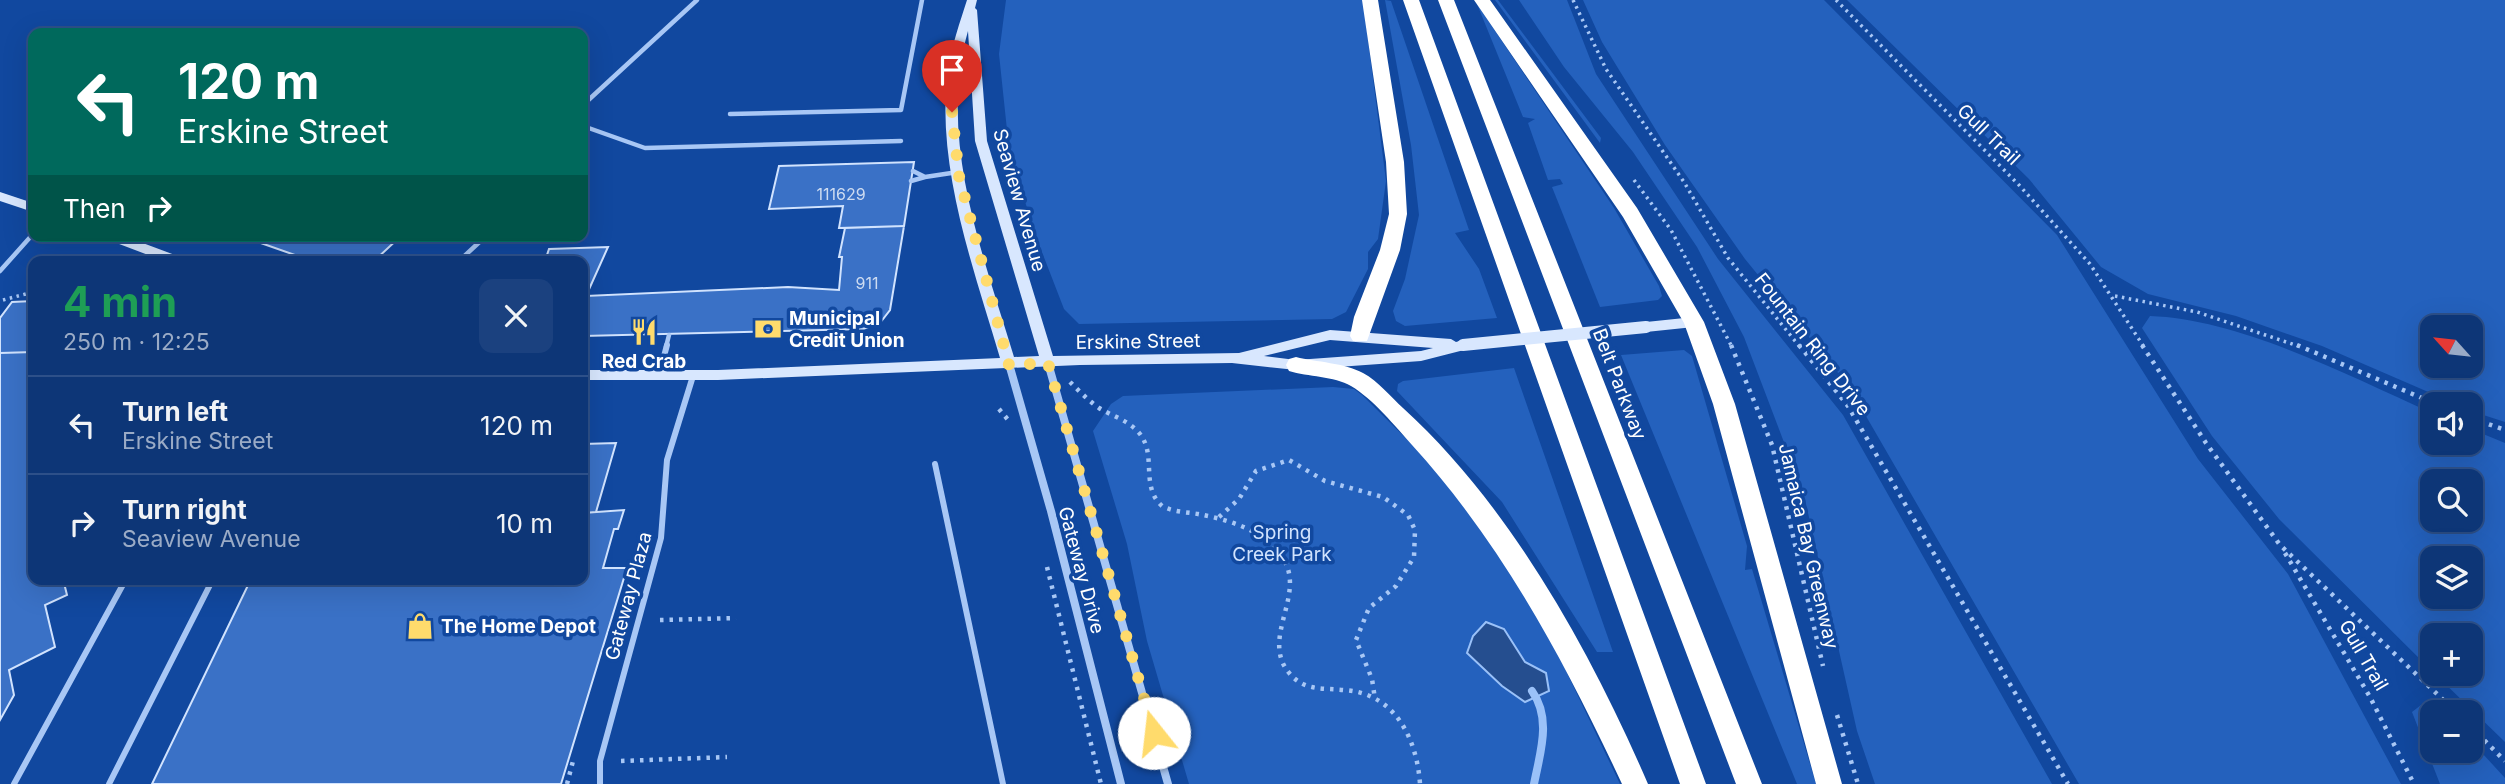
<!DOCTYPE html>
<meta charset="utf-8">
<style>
body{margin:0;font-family:Inter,sans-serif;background:#1b417f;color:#f1f3f6;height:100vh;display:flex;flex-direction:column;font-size:26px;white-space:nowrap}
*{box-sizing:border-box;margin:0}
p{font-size:23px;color:#9aabc6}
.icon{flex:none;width:38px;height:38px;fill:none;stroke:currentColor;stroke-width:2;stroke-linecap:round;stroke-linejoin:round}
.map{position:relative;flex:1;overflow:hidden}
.panel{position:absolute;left:28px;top:256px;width:560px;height:329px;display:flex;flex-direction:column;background:#0d3677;border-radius:14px;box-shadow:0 7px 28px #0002,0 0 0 2px #2d5089}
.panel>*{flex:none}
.top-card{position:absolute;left:28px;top:28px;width:560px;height:214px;border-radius:14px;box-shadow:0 7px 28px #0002,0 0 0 2px #2d5089;background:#00695c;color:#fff;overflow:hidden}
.needle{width:46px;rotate:297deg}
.fabs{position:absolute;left:2420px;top:315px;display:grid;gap:14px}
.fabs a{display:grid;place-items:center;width:63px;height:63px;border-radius:14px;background:#0d3677;box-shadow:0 7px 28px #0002,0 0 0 2px #2d5089;font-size:35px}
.pin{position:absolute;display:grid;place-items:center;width:60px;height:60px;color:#fff;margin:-72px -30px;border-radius:50% 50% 50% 0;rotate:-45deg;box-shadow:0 0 7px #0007}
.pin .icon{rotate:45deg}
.me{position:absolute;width:77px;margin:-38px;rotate:344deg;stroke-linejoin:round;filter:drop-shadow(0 0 5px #0008)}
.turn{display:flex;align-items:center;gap:24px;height:147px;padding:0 35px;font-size:32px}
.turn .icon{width:91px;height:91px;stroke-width:2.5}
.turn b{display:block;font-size:49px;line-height:60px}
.then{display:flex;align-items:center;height:66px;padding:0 35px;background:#0003;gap:14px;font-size:26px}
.round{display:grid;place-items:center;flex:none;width:74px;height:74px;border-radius:14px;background:#1b417f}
.overview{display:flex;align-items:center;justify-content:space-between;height:119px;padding:0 35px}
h1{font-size:42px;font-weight:700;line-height:52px;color:#1e9e55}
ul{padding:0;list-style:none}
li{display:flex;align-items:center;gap:21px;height:98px;padding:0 35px;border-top:2px solid #2d5089}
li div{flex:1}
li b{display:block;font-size:26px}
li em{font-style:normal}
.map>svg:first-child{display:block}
</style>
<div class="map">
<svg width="2505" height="784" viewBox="0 0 2505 784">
<rect width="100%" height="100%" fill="#11489f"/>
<path fill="#2461bd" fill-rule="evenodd" d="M 1006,0 L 1363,0 L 1386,181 L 1378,239 L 1368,252 L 1368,269 L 1346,312 L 1332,319 L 1079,324 L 1064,309 L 1035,234 L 1009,149 L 999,54 Z
M 1385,0 L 1391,1 L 1469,230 L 1455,233 L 1479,269 L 1497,318 L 1405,326 L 1396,321 L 1393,311 L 1405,279 L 1419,215 L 1411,145 Z
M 1495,0 L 1498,0 L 1601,138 L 1600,143 Z
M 1519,0 L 1567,0 L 1596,74 L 1718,259 L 1843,415 L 2052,784 L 1875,784 L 1857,731 L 1804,495 L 1744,337 L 1697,247 L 1633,152 L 1564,67 Z
M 1583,0 L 1824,0 L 2057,235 L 2198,459 L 2288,574 L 2401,784 L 2079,784 L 1848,385 L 1745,259 L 1665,145 L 1602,42 Z
M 1847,0 L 2505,0 L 2505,422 L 2471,411 L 2471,404 L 2456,404 L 2322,346 L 2236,316 L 2148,294 L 2101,267 L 2029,179 ZM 2432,327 L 2471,327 L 2471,366 L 2432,366 Z
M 1477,4 L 1614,208 L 1659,286 L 1662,296 L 1658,300 L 1600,307 L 1552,187 L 1563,184 L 1560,179 L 1548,180 L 1528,123 L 1535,119 L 1523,117 Z
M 2150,316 C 2240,319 2350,376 2432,413 L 2432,443 L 2471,443 L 2471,429 L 2505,443 L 2505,742 L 2435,674 L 2471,674 L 2471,635 L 2432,635 L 2432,671 L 2279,519 L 2212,436 L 2142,328 ZM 2432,481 L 2471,481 L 2471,520 L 2432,520 ZM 2432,558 L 2471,558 L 2471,597 L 2432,597 Z
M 1684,350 L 1692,356 L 1747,546 L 1745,570 L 1752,569 L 1816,784 L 1797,784 L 1621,355 Z
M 1514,368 L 1613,652 L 1597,652 L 1502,502 L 1397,391 L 1398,384 L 1403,381 Z
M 1333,387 L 1354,389 L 1362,395 L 1448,480 L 1537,610 L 1620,784 L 1189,784 L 1147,641 L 1127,544 L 1093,431 L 1111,404 L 1123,396 Z
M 2421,705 L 2436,712 L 2432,712 L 2432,751 L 2471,751 L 2471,741 L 2505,778 L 2505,784 L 2440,784 L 2412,712 Z"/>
<path fill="#254e8f" stroke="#9ac1f8" stroke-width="2" d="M 1486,622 L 1504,629 L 1525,662 L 1546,673 L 1549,691 L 1525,702 L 1502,686 L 1467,653 L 1473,636 Z"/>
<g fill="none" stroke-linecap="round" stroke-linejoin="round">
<path stroke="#9ac1f8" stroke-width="8" d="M 1532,691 C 1552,719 1540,753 1534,784"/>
</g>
<path fill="#3a71c6" stroke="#d1e3fe" stroke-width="2" d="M 914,162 L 904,226 L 839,228 L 843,206 L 769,209 L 779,166 Z
M 904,226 L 890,310 L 880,323 L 863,329 L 583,336 L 583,261 L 545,261 L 549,249 L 608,247 L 586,296 L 788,287 L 839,290 L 842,257 L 839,257 L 845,228 Z
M 241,236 L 401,236 L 374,261 L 312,261 Z
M 33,301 L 33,352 L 0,353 L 0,318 L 12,302 Z
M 33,352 L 33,579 L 63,579 L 67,595 L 45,605 L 55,647 L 9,670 L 14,695 L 0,720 L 0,353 Z
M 616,443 L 596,512 L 583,513 L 583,444 Z
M 624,510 L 618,529 L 614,529 L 603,568 L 627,568 L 561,784 L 152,784 L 251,579 L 583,579 L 583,513 Z"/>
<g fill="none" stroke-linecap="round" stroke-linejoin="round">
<path stroke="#a8c7f5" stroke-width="3.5" stroke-dasharray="2.5 4.5" stroke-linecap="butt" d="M 1573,0 L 1606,69 L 1684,182 L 1728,258 L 1800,347
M 1836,0 L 2019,185 L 2090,264 L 2144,347
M 1634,180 L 1671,230 L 1732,347
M 2115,296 L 2197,312 L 2301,347
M 3,300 L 33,292"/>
<path stroke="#a8c7f5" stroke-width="4.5" stroke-dasharray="3.5 6" stroke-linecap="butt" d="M 1731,345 L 1772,445 L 1823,666
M 1799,345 L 1848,406 L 2068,784
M 2142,345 L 2206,443 L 2280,545 L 2456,712
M 2297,345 L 2436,404
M 1070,382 C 1079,391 1088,400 1099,408 C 1112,416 1130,421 1140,434 C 1157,456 1140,486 1162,506 C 1173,512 1186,512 1198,514 C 1230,520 1268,531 1285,562 C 1304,598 1260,640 1290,674 C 1305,691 1323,688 1344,690 C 1395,693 1417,739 1420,784
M 999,409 L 1009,421
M 2471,418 L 2505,430
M 1219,517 L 1239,499 L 1256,471 L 1289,460 L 1325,481 L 1383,497 L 1408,515 L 1415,530 L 1414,557 L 1396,586 L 1369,608 L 1356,640 L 1372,679 L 1375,699
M 2285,553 L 2370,697 L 2414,784
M 1047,567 L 1101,784
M 660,620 L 736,618
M 1837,715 L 1858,784
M 2471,727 L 2505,761
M 621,761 L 727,757
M 567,784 L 573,761"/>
<path stroke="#a8c7f5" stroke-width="4.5" d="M 583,105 L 697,0
M 730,114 L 901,110 L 922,0
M 583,126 L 645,148 L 901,141
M 913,171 L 925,177 L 958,172
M 911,181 L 925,177
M 459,261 L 486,236
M 0,271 L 33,234
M 666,347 L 669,335"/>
<path stroke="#a8c7f5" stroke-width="6" d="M 659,375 L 667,345
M 935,464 L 1003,784
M 14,784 L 126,579
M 109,784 L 213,579
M 600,784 L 600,761 L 661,538 L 667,460 L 693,376"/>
<path stroke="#a8c7f5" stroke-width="8" d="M 1048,363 L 1168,784
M 1009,364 L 1051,511 L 1121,784"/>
<path fill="#d8e7fe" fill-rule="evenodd" d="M 967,0 L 977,0 L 975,8 L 977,10 L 987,141 L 1053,356 L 1239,353 L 1330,330 L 1451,339 L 1456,342 L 1463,340 L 1470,345 L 1468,349 L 1421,361 L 1296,370 L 1232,363 L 1080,365 L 718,380 L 583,380 L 583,370 L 718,370 L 1000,358 C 973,266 935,165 948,68 C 952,45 960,22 967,0 ZM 968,31 L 975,141 L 1039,356 L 1014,357 C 983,254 937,139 968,31 ZM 1330,340 L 1433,348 L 1421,351 L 1296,360 L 1264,356 Z
M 0,192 L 33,203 L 33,212 L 0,201 Z
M 104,236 L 124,236 L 183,258 L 184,261 L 164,261 L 106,239 Z
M 1694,317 L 1701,322 L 1694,327 L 1646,332 L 1639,327 L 1646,322 Z"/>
<path fill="#fff" fill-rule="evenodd" d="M 1362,0 L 1378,0 L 1404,162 L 1407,214 L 1400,250 L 1367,341 L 1353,341 L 1350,336 L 1354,317 L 1380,250 L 1389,214 L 1386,162 Z
M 1403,0 L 1419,0 L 1706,784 L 1680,784 Z
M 1438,0 L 1454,0 L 1762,784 L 1736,784 Z
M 1474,0 L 1490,0 L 1637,208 L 1704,322 L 1735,404 L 1842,784 L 1816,784 L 1713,404 L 1684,323 L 1623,217 Z
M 1296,357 C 1316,362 1345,363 1363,373 C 1378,381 1391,397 1403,408 C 1510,505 1591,652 1648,784 L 1622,784 C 1565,662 1503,545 1412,445 C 1395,426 1373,399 1351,386 C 1334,376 1308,377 1289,371 L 1286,365 L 1289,359 Z"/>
<path stroke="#d8e7fe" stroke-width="12" d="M 1463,345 L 1646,327"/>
</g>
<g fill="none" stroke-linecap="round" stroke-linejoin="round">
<path stroke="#ffdb6c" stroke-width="12" stroke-dasharray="0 21.6" d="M 952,112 L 959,176 L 1009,365 L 1048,363 L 1154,733"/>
</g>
<defs>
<symbol id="bank-bare" viewBox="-9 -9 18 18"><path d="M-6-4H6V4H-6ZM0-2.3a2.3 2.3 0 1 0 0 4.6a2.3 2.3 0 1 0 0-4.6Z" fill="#ffdb6c" stroke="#11489f" stroke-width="2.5" paint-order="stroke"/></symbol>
<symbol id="restaurant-bare" viewBox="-9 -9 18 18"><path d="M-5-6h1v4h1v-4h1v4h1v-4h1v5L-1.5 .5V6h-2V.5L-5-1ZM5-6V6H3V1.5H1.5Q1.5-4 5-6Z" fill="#ffdb6c" stroke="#11489f" stroke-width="2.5" paint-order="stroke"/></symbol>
<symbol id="shop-bare" viewBox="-9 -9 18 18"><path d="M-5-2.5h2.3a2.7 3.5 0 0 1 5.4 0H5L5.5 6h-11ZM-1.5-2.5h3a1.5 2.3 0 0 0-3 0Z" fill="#ffdb6c" stroke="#11489f" stroke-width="2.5" paint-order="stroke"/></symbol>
</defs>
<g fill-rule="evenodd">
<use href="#bank-bare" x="749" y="310" width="38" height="38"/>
<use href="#restaurant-bare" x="625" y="313" width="38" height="38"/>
<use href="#shop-bare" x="401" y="607" width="38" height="38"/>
</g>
<g text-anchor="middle" stroke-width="7" stroke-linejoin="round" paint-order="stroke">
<g font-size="16" fill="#cedcf1">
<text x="841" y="200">111629</text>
<text x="867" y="289">911</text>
</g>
<g font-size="19" fill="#fff" stroke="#11489f">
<text transform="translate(1989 134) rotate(44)" y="7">Gull Trail</text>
<text transform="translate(1020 200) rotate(74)" y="7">Seaview Avenue</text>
<text transform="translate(1138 341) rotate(-1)" y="7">Erskine Street</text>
<text transform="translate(1813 344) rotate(52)" y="7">Fountain Ring Drive</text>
<text transform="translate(1620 384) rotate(69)" y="7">Belt Parkway</text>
<text transform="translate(1809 546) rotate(77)" y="7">Jamaica Bay Greenway</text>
<text transform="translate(1082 570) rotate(75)" y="7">Gateway Drive</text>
<text transform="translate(628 596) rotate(-75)" y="7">Gateway Plaza</text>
<text transform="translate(2364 655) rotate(60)" y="7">Gull Trail</text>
</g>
<g font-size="19" font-weight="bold" fill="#fff" stroke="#11489f" text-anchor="start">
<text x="789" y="325">Municipal<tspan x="789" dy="22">Credit Union</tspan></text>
<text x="644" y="368" text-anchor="middle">Red Crab</text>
<text x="441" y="633">The Home Depot</text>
</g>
<g font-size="19" fill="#d1e3fe" stroke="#11489f">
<text x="1282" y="539">Spring<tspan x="1282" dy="22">Creek Park</tspan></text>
</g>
</g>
</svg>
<div class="fabs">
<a><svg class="needle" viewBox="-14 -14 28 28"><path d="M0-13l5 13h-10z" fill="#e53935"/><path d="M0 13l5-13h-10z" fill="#9aabc6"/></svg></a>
<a><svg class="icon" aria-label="sound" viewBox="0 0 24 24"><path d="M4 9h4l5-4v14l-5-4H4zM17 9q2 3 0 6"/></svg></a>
<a><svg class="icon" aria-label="search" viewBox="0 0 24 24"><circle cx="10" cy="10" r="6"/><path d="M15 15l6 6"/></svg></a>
<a><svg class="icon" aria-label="layers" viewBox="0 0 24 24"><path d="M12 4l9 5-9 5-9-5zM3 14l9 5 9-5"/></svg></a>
<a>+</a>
<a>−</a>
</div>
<div class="pin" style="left:952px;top:112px;background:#d93025"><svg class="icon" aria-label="arrive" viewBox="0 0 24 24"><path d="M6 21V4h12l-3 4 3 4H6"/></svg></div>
<svg class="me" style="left:1154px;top:733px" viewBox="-20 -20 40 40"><circle r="19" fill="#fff"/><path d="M0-13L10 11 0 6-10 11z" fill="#ffdb6c"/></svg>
<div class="top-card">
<div class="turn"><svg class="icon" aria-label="left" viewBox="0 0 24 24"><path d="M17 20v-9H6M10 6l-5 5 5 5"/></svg><div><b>120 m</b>Erskine Street</div></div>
<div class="then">Then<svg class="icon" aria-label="right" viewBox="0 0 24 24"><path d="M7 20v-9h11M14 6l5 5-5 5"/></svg></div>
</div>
<section class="panel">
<div class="overview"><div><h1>4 min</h1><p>250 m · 12:25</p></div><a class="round"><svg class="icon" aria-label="close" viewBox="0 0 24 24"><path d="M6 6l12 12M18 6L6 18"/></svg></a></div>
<ul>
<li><svg class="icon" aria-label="left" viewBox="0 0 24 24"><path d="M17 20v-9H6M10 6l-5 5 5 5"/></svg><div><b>Turn left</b><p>Erskine Street</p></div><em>120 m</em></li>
<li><svg class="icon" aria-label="right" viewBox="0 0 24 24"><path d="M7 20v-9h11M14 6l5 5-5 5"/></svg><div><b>Turn right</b><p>Seaview Avenue</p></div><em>10 m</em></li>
</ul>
</section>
</div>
